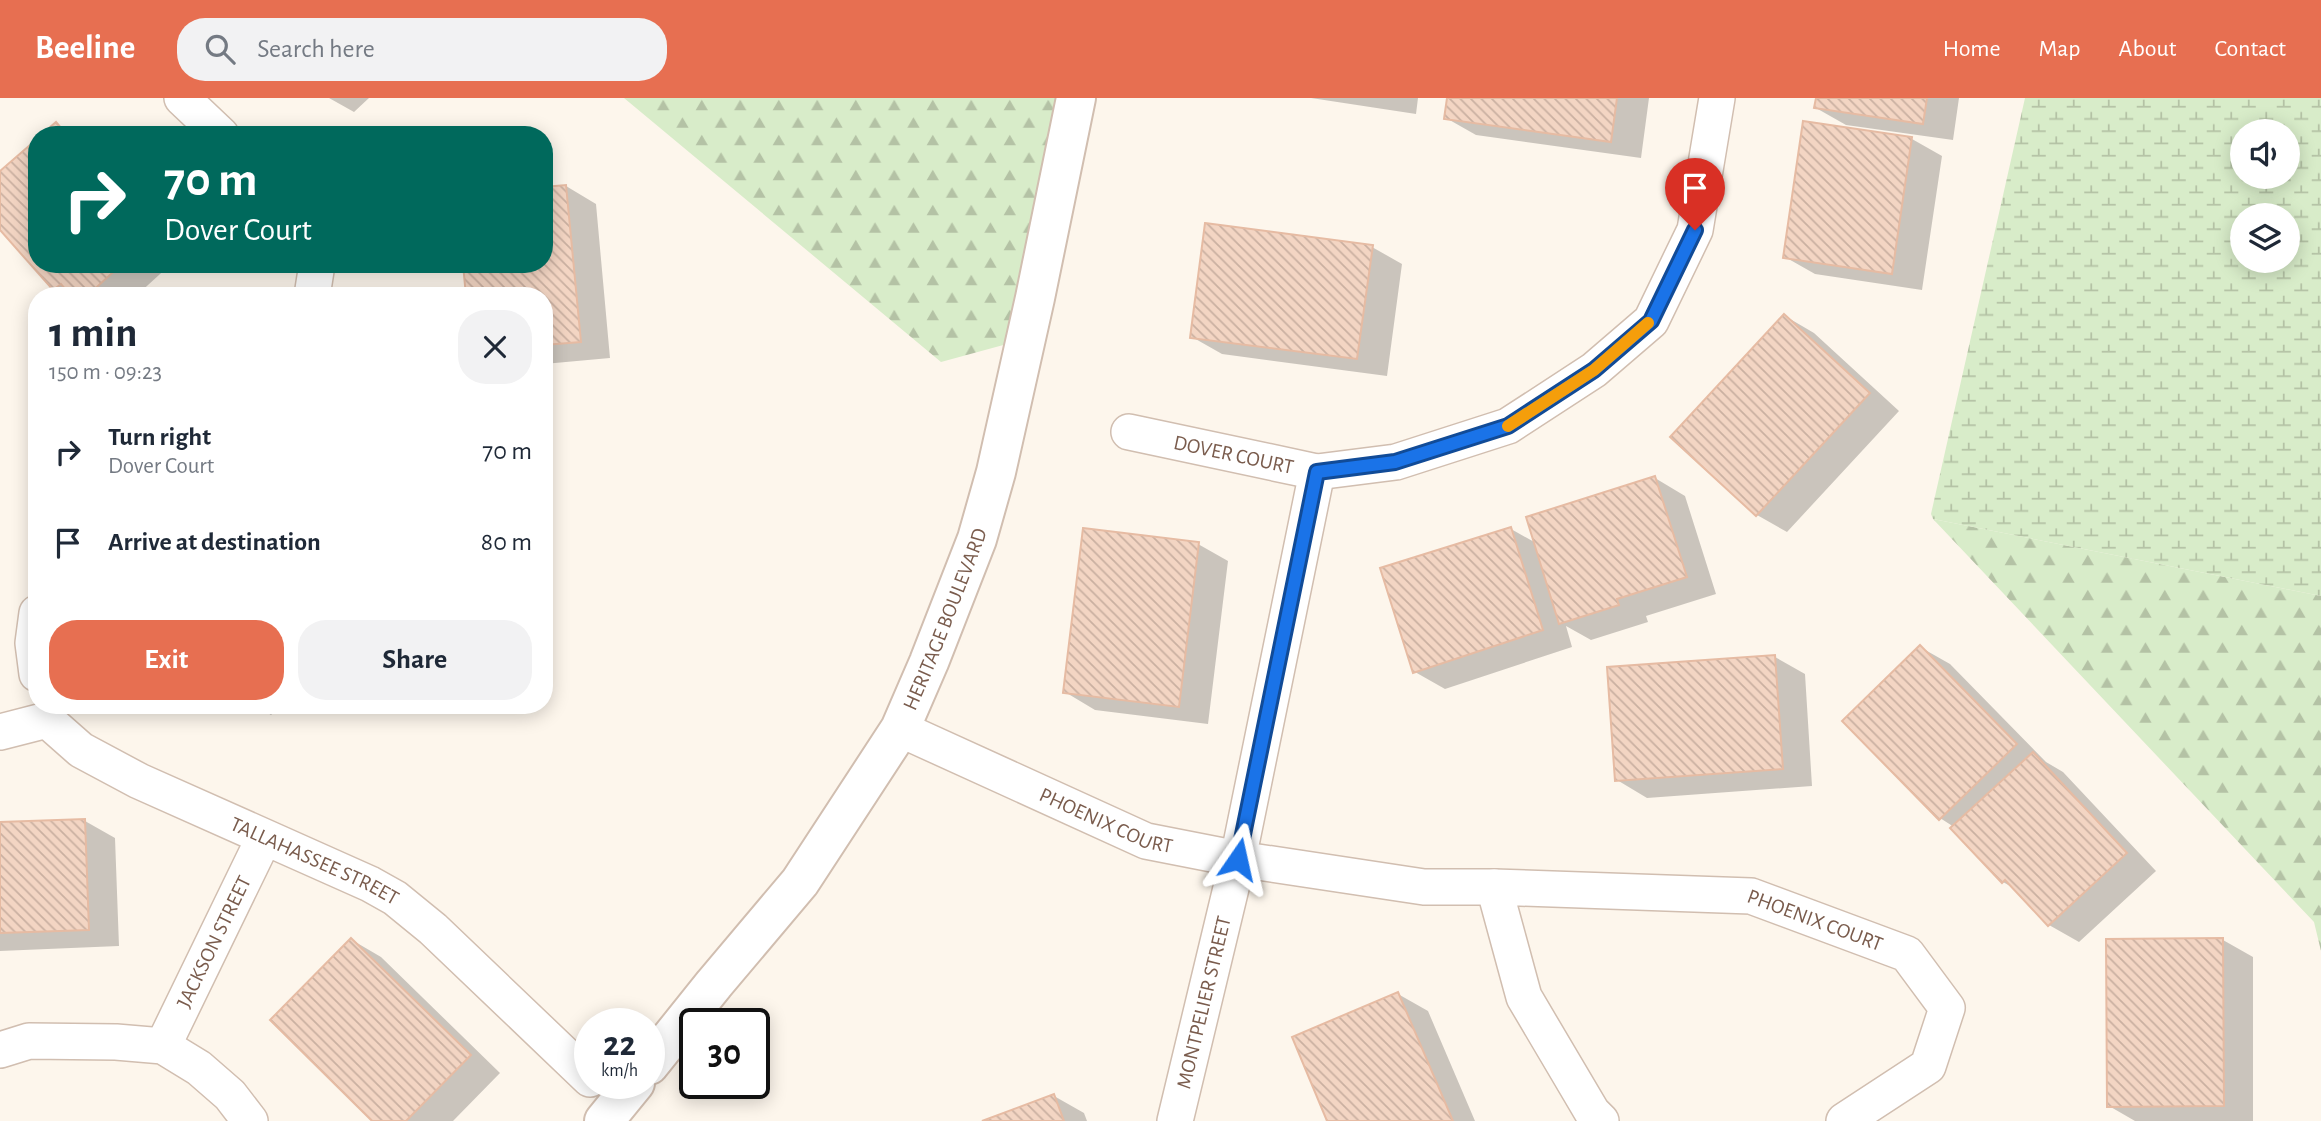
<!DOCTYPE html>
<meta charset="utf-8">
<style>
body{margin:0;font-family:"Alegreya Sans",sans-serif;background:#f2f2f3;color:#1f2937;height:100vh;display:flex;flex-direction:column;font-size:26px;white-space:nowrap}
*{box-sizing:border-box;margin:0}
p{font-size:23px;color:#747a83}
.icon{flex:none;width:38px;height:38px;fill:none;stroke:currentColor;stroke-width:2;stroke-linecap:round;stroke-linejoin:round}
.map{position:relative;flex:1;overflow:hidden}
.side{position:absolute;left:28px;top:189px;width:525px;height:427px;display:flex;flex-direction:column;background:#fff;border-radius:28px;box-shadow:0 4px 18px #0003}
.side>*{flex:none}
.guide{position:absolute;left:28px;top:28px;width:525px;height:147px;border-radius:28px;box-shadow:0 4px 18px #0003;background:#00695c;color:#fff;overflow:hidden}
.buttons{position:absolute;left:2230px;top:21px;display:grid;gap:14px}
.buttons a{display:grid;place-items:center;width:70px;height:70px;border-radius:50%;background:#fff;box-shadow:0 4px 18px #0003;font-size:35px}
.speed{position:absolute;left:574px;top:910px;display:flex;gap:14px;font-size:35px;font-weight:700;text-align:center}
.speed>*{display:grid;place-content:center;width:91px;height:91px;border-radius:50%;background:#fff;box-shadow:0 4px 18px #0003;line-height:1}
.speed small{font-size:18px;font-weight:400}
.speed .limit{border:4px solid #111;border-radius:10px;background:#fff;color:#111}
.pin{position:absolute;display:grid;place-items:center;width:60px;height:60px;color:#fff;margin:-72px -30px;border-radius:50% 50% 50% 0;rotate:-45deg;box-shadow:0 0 7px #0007}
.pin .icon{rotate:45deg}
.me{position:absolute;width:77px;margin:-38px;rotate:11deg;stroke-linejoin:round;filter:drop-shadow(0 0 5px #0008)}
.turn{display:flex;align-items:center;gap:24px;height:147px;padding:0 21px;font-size:32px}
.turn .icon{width:91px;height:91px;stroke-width:2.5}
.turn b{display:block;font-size:49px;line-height:60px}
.round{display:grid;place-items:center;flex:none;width:74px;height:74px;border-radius:28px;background:#f2f2f3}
.head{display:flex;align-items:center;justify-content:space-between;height:119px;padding:0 21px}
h1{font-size:42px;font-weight:600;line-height:52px}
.cta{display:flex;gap:14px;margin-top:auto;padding:14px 21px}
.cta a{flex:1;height:80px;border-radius:28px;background:#e76f51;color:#fff;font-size:28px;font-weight:600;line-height:80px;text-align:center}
.cta a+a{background:#f2f2f3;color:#1f2937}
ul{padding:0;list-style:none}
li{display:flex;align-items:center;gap:21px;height:91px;padding:0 21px}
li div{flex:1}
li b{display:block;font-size:26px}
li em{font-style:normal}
header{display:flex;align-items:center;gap:42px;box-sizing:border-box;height:98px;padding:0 35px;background:#e76f51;color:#fff}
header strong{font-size:33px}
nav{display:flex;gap:38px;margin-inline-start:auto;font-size:24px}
.search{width:490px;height:63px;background:#f2f2f3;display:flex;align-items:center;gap:18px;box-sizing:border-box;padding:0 24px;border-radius:28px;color:#747a83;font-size:26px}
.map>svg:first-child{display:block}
</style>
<header>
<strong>Beeline</strong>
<div class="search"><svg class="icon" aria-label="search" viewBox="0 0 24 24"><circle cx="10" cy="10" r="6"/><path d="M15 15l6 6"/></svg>Search here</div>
<nav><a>Home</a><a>Map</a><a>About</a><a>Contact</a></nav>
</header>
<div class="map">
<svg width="2321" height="1023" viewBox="0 0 2321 1023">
<defs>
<pattern id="forest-firs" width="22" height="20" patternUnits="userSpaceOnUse" patternTransform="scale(1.75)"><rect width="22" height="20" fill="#d8ecc9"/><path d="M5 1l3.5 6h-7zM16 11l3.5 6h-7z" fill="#b4c2a5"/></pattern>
<pattern id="wetland-marsh" width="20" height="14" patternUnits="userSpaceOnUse" patternTransform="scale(1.75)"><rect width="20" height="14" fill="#d8ecc9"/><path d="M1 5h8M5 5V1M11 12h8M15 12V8" fill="none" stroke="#b4c2a5"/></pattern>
<pattern id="building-back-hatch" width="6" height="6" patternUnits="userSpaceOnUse" patternTransform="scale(1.75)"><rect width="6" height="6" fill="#f3d5c3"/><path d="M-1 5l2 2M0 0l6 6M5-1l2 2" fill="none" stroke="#cab0a1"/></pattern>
</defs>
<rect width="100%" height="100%" fill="#fdf6ec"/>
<path fill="url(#forest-firs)" d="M 624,0 L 1074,0 L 1033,239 L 941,264 Z
M 1933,421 L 2321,498 L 2321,853 L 2314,824 Z"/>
<path fill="url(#wetland-marsh)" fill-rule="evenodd" d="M 2025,0 L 2321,0 L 2321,498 L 1933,421 L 1931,416 ZM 2242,33 L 2287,33 L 2287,79 L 2242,79 ZM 2242,117 L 2287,117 L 2287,163 L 2242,163 Z"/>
<path fill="#0003" d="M 329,0 L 369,0 L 354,14 Z
M 1311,0 L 1418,0 L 1416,16 Z
M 1448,0 L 1649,0 L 1641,60 L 1476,37 L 1446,20 Z
M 1818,0 L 1959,0 L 1953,42 L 1846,27 L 1816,10 Z
M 1805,25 L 1912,41 L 1942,58 L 1922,192 L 1815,176 L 1785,159 Z
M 56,26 L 74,37 L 44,37 Z
M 0,75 L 37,166 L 171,166 L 136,198 L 66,198 L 54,191 L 0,130 Z
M 566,88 L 596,106 L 610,260 L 544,266 L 544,166 Z
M 1372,149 L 1402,166 L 1387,278 L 1222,256 L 1192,239 Z
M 1785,218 L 1814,235 L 1899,313 L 1787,434 L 1757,417 Z
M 1655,380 L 1685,398 L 1716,496 L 1646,518 L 1648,524 L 1591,542 L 1566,528 L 1572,549 L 1445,591 L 1415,574 L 1511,431 L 1536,445 Z
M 1198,446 L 1228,463 L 1208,626 L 1095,612 L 1065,594 Z
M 1920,549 L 1950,566 L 2046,664 L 2063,674 L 2156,773 L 2079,844 L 2049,827 L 2017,792 L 2003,784 L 1954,729 L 1940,720 Z
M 1775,559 L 1805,576 L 1812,688 L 1647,700 L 1617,682 Z
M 255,607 L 281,607 L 271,617 Z
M 85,723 L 115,740 L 119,848 L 0,853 L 0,726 Z
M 352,842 L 381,859 L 500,975 L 453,1023 L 375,1023 Z
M 2223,842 L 2253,859 L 2253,1023 L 2135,1023 L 2109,1008 Z
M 1398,896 L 1428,913 L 1475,1023 L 1329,1023 Z
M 1054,998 L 1084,1015 L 1087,1023 L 987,1023 Z"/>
<path fill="url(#building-back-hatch)" stroke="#e6bba3" stroke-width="2" d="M 1447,0 L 1617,0 L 1611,44 L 1444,21 Z
M 1816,0 L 1927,0 L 1923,26 L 1814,10 Z
M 1803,23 L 1912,39 L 1892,176 L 1783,160 Z
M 56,24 L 67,37 L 41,37 Z
M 37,41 L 37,166 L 122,166 L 87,198 L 71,198 L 61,186 L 53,192 L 0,132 L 0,73 Z
M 566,87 L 581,244 L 544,247 L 544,198 L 466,198 L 463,166 L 544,166 L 544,89 Z
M 1205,125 L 1373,147 L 1357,261 L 1190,240 Z
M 1784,216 L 1870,295 L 1756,418 L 1670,339 Z
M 1655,378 L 1687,479 L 1617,501 L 1619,507 L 1559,526 L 1526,419 Z
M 1511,429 L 1543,532 L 1413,575 L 1380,470 Z
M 1083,430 L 1199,444 L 1179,609 L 1063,595 Z
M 1920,547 L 2017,646 L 1939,722 L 1842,623 Z
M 1775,557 L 1783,671 L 1615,683 L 1607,569 Z
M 2033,654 L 2127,755 L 2048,828 L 2005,782 L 2002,785 L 1950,730 Z
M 85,721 L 89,832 L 0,835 L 0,724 Z
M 351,840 L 471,957 L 406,1023 L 372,1023 L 270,922 Z
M 2223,840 L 2224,1008 L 2107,1009 L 2106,841 Z
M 1398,894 L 1453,1023 L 1327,1023 L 1292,939 Z
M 1054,996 L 1064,1023 L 982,1023 Z"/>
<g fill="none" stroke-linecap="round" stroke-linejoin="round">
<defs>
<g id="minor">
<path d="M 182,0 L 221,37"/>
<path d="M 312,198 L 317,166"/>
<path id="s1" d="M 1129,334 L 1317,374 L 1396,364 L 1508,328 L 1594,272 L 1651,223 L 1695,132 L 1717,0"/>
<path d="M 37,515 L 33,545 L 37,576"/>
<path id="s2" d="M 47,622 L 81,652 L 139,683 L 370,786 L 395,800 L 433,831 L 590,981"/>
<path id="s3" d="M 900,631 L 1146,743 L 1238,761 L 1424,789 L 1494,789"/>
<path d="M 0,634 L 47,622"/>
<path id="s4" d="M 163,948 L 264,740"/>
<path d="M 0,952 L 29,943 L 116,944 L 163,948 L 199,970 L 230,997 L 250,1023"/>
<path id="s5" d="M 1175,1023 L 1238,761 L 1317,374"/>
<path id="s6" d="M 1601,1023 L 1592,1014 L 1524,899 L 1494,789 L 1751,798 L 1907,856 L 1947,910 L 1928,968 L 1844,1023"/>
</g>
<g id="tertiary">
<path id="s7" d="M 649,967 L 714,886 L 800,784 L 900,631 L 929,564 L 977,441 L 996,374 L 1035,200 L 1076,0"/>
<path d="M 604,1023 L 635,985"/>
</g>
</defs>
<use href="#minor" stroke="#d1beb0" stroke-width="38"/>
<use href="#tertiary" stroke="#d1beb0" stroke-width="42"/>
<use href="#minor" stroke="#fff" stroke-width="35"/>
<use href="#tertiary" stroke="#fff" stroke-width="38"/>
</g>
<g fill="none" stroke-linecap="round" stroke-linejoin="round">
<defs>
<path id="route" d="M 1238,761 L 1317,374 L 1395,364 L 1508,328 L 1594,272 L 1651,223 L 1695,132"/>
</defs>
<use href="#route" stroke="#114b97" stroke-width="18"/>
<use href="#route" stroke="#1a73e8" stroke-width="12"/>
<path stroke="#f59e0b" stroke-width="12" d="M 1508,328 L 1594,272 L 1648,225"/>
</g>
<g text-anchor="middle" stroke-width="5" stroke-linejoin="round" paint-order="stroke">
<g font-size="21" fill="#7a5c4d" stroke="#fffaf3">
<text dy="7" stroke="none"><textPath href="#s1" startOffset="107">DOVER COURT</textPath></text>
<text dy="7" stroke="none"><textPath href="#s7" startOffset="539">HERITAGE BOULEVARD</textPath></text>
<text dy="7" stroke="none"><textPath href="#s3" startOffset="226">PHOENIX COURT</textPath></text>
<text dy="7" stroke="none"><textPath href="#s2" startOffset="304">TALLAHASSEE STREET</textPath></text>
<text dy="7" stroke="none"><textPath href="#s6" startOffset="586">PHOENIX COURT</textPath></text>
<text dy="7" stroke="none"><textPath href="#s4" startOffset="116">JACKSON STREET</textPath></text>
<text dy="7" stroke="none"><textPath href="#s5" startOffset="122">MONTPELIER STREET</textPath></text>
</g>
</g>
</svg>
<div class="buttons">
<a><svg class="icon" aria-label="sound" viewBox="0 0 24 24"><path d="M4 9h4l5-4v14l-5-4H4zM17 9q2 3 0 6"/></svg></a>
<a><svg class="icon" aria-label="layers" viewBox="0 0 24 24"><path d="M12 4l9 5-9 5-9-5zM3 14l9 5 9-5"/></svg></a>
</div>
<div class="speed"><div>22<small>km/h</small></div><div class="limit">30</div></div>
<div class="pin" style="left:1695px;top:132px;background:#d93025"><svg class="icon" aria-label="arrive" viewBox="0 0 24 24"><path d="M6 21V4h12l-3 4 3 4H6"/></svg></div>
<svg class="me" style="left:1238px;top:761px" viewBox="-20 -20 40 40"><path d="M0-17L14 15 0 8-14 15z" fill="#1a73e8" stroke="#fff" stroke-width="4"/></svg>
<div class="guide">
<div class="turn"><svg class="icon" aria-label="right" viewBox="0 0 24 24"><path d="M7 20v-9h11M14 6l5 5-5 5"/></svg><div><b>70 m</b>Dover Court</div></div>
</div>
<section class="side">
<div class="head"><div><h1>1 min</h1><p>150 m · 09:23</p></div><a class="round"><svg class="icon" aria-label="close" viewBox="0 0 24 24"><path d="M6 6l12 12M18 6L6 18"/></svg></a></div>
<ul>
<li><svg class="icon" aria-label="right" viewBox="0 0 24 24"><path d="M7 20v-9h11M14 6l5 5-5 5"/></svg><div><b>Turn right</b><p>Dover Court</p></div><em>70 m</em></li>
<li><svg class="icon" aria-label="arrive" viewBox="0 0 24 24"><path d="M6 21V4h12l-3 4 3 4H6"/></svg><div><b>Arrive at destination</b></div><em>80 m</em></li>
</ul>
<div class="cta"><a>Exit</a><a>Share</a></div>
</section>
</div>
